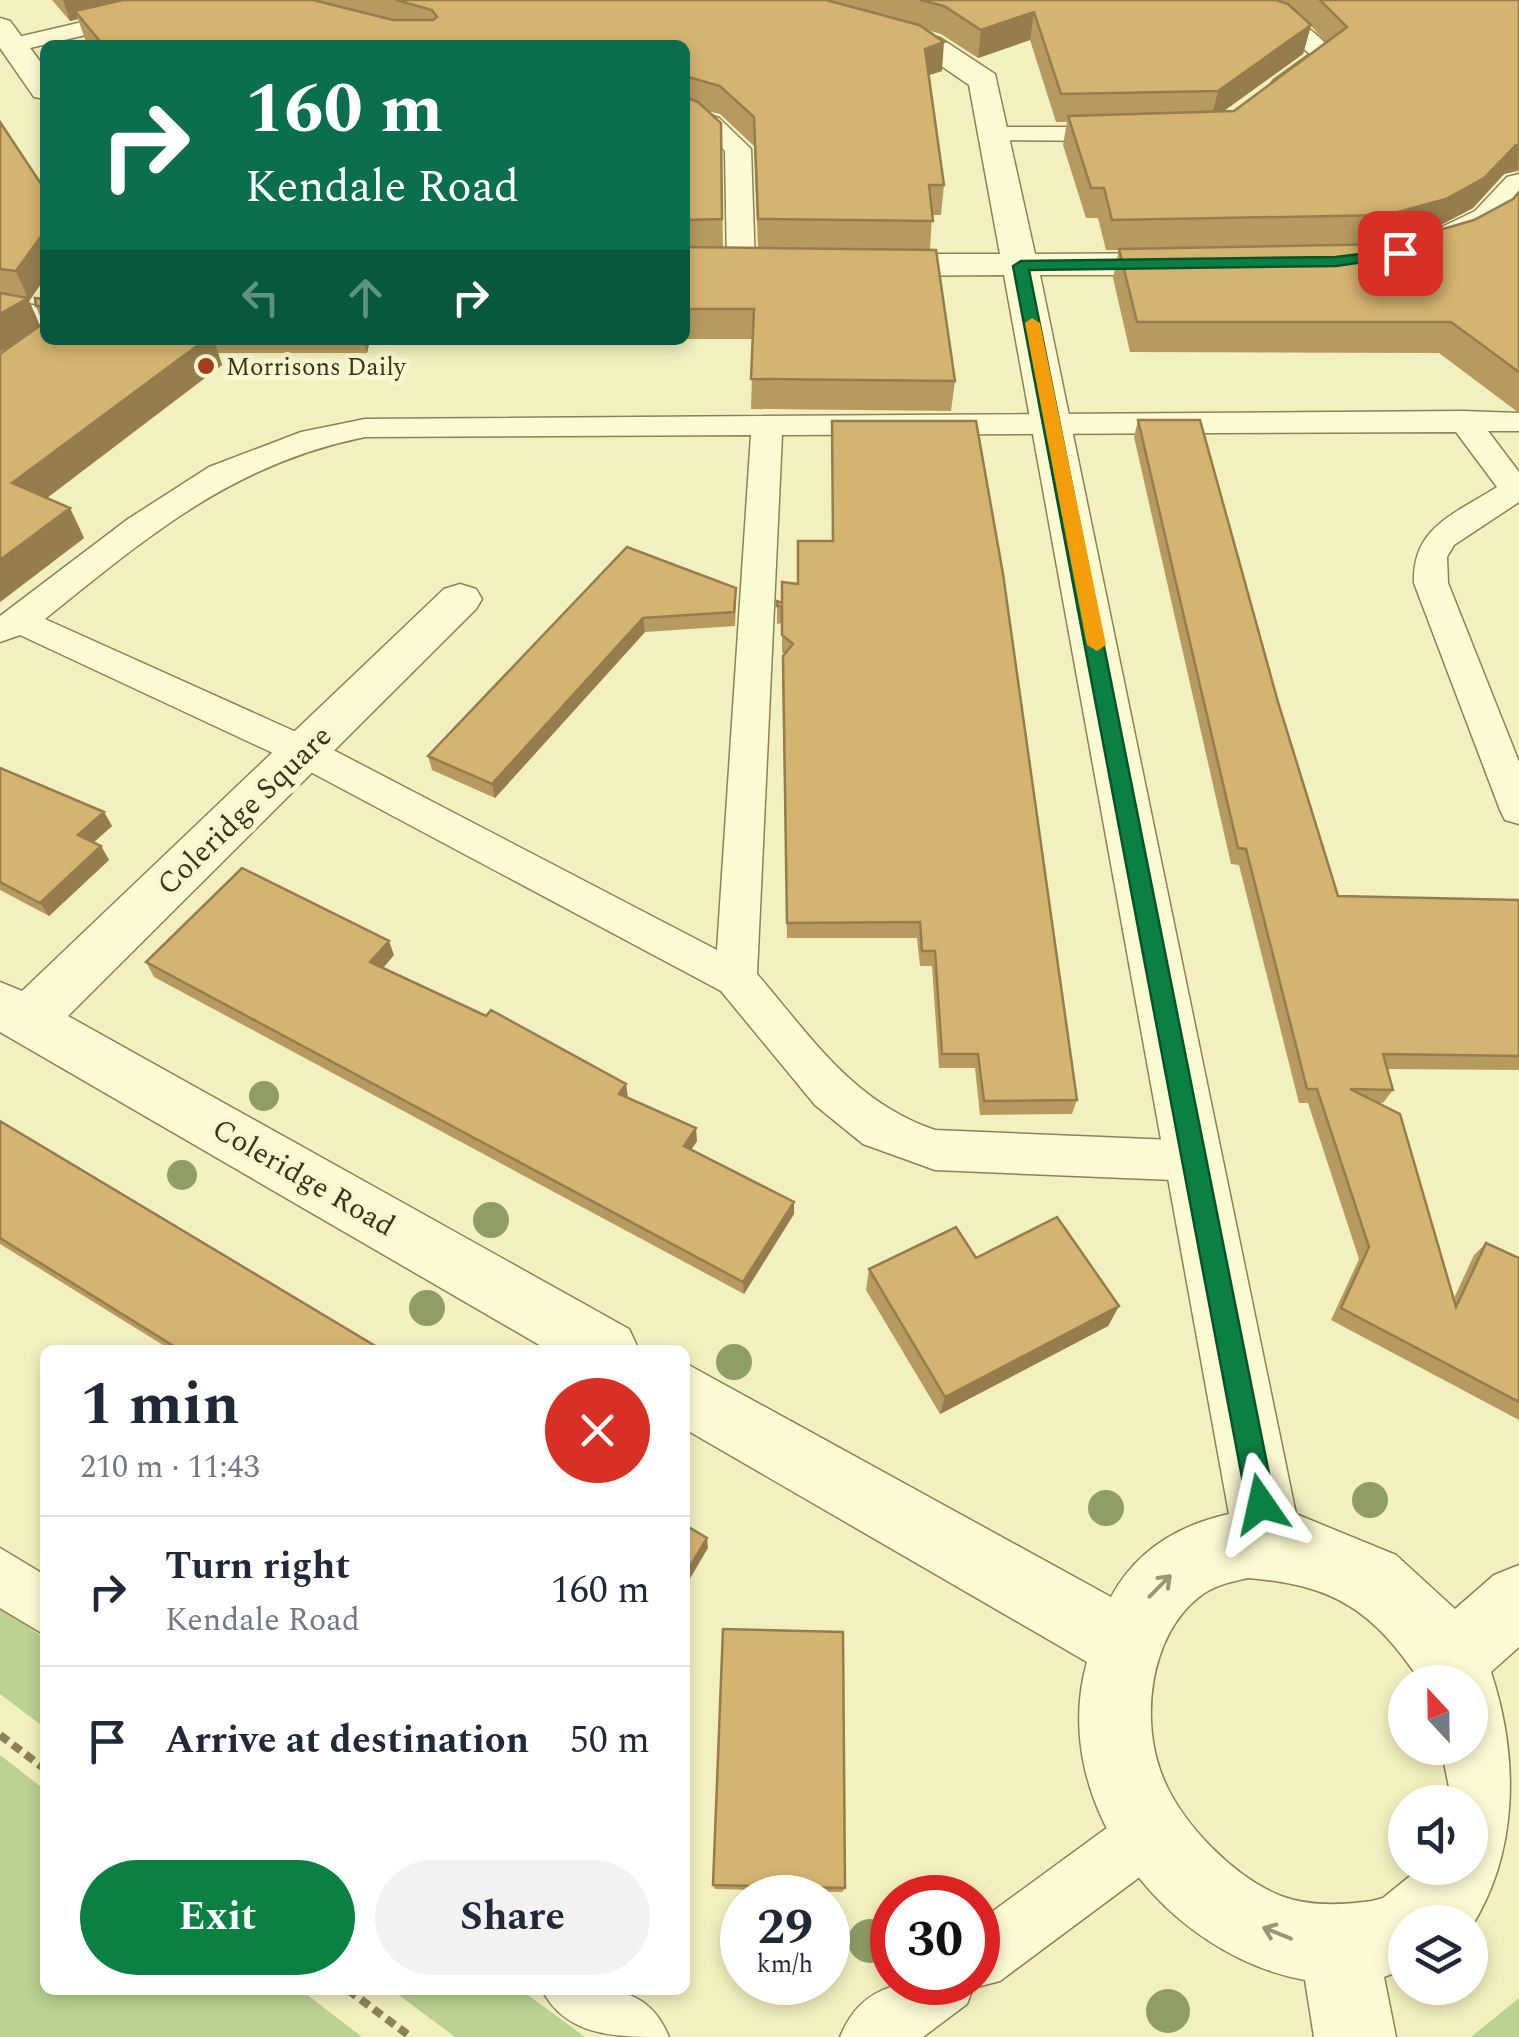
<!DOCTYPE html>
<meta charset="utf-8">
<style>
body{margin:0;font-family:Spectral,serif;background:#f2f2f3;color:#1f2937;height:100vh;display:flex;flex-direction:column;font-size:38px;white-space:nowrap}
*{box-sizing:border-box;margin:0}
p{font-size:32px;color:#747a83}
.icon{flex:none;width:55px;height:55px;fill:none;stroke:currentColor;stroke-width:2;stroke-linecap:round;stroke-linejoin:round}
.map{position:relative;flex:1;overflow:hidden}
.sheet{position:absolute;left:40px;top:1345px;width:650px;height:650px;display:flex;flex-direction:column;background:#fff;border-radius:15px;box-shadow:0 5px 15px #0003}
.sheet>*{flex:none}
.hud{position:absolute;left:40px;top:40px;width:650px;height:305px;border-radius:15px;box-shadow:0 5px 15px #0003;background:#0b6e4f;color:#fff;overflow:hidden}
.needle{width:65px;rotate:338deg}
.controls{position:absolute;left:1388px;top:1665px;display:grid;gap:20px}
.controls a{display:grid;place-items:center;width:100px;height:100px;border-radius:50%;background:#fff;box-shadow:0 5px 15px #0003;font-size:50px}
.speed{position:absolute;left:720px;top:1875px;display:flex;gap:20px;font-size:50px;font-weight:700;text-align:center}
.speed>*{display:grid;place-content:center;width:130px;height:130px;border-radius:50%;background:#fff;box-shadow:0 5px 15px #0003;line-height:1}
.speed small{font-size:25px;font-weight:400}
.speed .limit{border:15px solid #d22;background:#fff;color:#111}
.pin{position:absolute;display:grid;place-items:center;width:85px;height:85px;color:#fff;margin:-42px;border-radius:20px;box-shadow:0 5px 15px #0006}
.me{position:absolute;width:110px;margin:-55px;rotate:349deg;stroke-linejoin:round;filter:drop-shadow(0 0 8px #0008)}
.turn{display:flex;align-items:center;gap:35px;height:210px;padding:0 40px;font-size:45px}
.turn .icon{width:130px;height:130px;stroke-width:2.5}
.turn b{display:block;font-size:70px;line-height:85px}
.lanes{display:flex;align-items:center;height:95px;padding:0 40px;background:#0003;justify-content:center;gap:50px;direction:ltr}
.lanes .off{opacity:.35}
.round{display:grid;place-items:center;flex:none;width:105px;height:105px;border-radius:52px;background:#f2f2f3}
.overview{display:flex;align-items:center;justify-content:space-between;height:170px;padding:0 40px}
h1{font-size:60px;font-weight:700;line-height:75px}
.button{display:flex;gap:20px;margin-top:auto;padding:20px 40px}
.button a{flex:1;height:115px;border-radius:60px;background:#0b8043;color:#fff;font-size:40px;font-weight:700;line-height:115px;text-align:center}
.button a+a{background:#f2f2f3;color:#1f2937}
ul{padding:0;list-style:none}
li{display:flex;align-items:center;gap:30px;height:150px;padding:0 40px;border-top:2px solid #e0e1e3}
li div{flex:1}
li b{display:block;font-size:38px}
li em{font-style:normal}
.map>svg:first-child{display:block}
</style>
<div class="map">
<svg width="1519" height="2037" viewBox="0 0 1519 2037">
<rect width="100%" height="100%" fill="#f3f0bf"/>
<path fill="#bbd292" d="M 0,1606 L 45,1639 L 45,1728 L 0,1694 Z
M 0,1755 L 45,1790 L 45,1990 L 301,1990 L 362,2037 L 0,2037 Z
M 392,1990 L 521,1990 L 585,2037 L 455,2037 Z
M 1519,1998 L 1519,2037 L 1471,2037 Z"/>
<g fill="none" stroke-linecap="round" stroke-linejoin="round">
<defs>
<path id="lane" d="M 177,0 L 217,0 L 214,5 L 13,52 L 1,45 L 5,40 Z
M 1201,0 C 1252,0 1303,11 1335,55 L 1290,90 L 1274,90 L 1270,85 L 1274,80 L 1310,54 L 1279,29 Z
M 685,107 L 719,118 L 751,149 L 755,264 L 751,270 L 731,270 L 727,264 L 725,151 L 701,128 L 685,122 Z
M 997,127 L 1121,127 L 1133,134 L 1121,141 L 988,140 L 984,135 Z
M 0,300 L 45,307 L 45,325 L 0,318 Z
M 1463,411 L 1519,413 L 1519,431 L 1488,431 L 1519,472 L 1519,502 L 1454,545 L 1447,557 L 1448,583 L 1519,762 L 1519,824 L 1505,820 L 1500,810 L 1414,583 C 1412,527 1455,514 1497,487 L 1456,432 L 782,435 L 757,974 C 812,1038 853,1102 935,1130 L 1197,1141 L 1213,1147 L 1220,1161 L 1213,1175 L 1197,1181 L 935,1170 L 863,1144 L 815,1105 L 721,991 L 290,761 L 20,635 L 0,642 L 0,616 L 128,519 L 209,467 L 301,432 L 365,419 ZM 751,435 L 717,950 L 316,741 L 45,619 C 148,536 232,464 365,437 Z
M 0,1548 L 45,1575 L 45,1635 L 0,1608 Z
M 1151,1803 L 1172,1811 L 1180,1832 L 1172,1853 L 1000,1981 L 973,1988 L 967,2004 L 923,2037 L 840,2037 C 866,1973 920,1982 978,1982 L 978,1922 L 1130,1811 Z
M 542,1990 C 596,1990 645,1978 669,2037 C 615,2037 567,2037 542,1990 Z"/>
<path id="street" d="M 755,0 L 802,0 L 940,38 L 995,74 L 1035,254 L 1192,253 L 1205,256 L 1210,264 L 1205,272 L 1192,275 L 1040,275 L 1296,1514 L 1396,1555 L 1455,1609 L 1494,1575 L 1519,1565 L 1519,1647 L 1491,1672 C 1519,1757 1519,1853 1470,1929 L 1470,1922 L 1405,1922 L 1405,1969 L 1384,1977 L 1396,2037 L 1314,2037 L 1305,1980 C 1167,1955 1047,1804 1087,1662 L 685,1429 L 685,1363 L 1111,1597 C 1136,1551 1178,1525 1229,1514 L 1004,275 L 863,276 L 850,273 L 845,265 L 850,257 L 863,254 L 1000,254 L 969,85 L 918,50 L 759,6 ZM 1248,1578 C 1334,1585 1373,1610 1421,1682 L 1470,1682 L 1470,1748 L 1441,1748 L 1449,1787 L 1445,1802 L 1470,1802 L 1470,1868 L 1420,1868 L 1383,1898 L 1372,1901 C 1343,1905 1309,1907 1281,1896 C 1235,1878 1183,1825 1164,1780 C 1139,1723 1149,1636 1199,1597 C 1214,1585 1231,1582 1248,1578 Z
M 0,18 L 10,21 L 45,68 L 45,99 L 34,97 L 0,48 Z
M 1519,174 L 1519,204 C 1497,228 1453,261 1419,252 L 1413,245 L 1419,238 L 1475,211 L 1507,177 Z
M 460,584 L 476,589 L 482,599 L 476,609 L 68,1016 L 629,1329 L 639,1350 L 548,1350 L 0,1032 L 0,982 L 22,991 L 444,589 Z"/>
</defs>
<use href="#lane" stroke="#8e8155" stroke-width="3"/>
<use href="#street" stroke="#8e8155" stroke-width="3"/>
<path stroke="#8e8155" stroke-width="8" stroke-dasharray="10 6" stroke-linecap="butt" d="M 0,1735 L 45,1769
M 348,1990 L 411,2037"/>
<use href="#lane" fill="#fcfad3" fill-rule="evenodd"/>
<use href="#street" fill="#fcfad3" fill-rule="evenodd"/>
</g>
<g fill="#8f9e67">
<circle cx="264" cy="1096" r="15"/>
<circle cx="182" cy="1175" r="15"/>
<circle cx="491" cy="1220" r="18"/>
<circle cx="427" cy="1308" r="18"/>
<circle cx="734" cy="1362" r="18"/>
<circle cx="1370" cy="1500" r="18"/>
<circle cx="1106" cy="1508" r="18"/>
<circle cx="870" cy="1941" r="22"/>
<circle cx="1168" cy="2011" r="22"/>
</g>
<path fill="#b79a60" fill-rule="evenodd" d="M 52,0 L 1519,0 L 1519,171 L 1504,174 L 1473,208 L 1435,228 L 1377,244 L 1391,244 L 1474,220 L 1513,199 L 1519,192 L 1519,413 L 1439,353 L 1130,352 L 1113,278 L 1119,250 L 1106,250 L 1098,218 L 1086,218 L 1063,145 L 1067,122 L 1056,122 L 1030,40 L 978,58 L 941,34 L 927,30 L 942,71 L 929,75 L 944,185 L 941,215 L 932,215 L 930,250 L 955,381 L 951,411 L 751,409 L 753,339 L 685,339 L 685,45 L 90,45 L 85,39 L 78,19 L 70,21 ZM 1311,26 L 1326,42 L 1234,111 L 1224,111 L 1303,54 ZM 707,111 L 720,114 L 754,146 L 758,248 L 723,247 L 721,123 Z
M 0,122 L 45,190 L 45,278 L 29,301 L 40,326 L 43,324 L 36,306 L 45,299 L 45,340 L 479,340 L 370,340 L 367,353 L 218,353 L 222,365 L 47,498 L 70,508 L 84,538 L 0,602 L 0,354 L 24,338 L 0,352 Z
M 1138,420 L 1278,702 L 1338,896 L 1519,900 L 1519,1070 L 1387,1069 L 1393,1090 L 1383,1103 L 1379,1103 L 1454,1298 L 1474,1255 L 1486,1243 L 1519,1258 L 1519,1420 L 1331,1320 L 1359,1259 L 1308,1103 L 1299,1103 L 1239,865 L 1231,864 L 1134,437 Z
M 832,421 L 1077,1100 L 1072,1114 L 980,1115 L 975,1068 L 939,1068 L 932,966 L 920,966 L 917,938 L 787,938 L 782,673 L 784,654 L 782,652 L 782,623 L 777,624 L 777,606 L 798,584 L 832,541 Z
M 627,547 L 736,603 L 735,626 L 645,632 L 495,798 L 432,770 L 428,756 Z
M 0,768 L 104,812 L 112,826 L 93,843 L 101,846 L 109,860 L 49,916 L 0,890 Z
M 394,955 L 383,968 L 628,1098 L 697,1141 L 691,1150 L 794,1202 L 794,1214 L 744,1294 L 154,977 L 146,962 Z
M 0,1121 L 382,1350 L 171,1350 L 0,1244 Z
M 976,1258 L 1119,1306 L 1108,1326 L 940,1414 L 866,1290 L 869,1269 Z
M 713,1885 L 845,1888 L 842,1892 L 715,1889 Z"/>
<path fill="#957d4e" d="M 63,0 L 160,0 L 75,11 L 78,19 L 70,21 Z
M 1034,12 L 1030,40 L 978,58 L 981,30 Z
M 1311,25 L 1303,54 L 1211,120 L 1218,91 Z
M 944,42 L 942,71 L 923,77 L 925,49 Z
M 1519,144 L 1518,170 L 1504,174 L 1473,208 L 1435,228 L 1376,244 L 1387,215 Z
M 45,231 L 45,278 L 29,301 L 16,271 Z
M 28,298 L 41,328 L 0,352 L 0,314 Z
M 205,340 L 214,340 L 222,365 L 27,513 L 12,483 Z
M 364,340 L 370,340 L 367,353 Z
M 70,508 L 84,538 L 0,602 L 0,560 Z
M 643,618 L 645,632 L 495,798 L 492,784 Z
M 104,812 L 112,826 L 86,849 L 78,835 Z
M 101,846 L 109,860 L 49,916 L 40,903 Z
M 389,941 L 394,955 L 375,977 L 370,962 Z
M 626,1084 L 628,1097 L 619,1094 Z
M 696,1128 L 697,1141 L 685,1159 L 684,1146 Z
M 794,1202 L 794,1214 L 744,1294 L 743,1282 Z
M 1119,1306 L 1108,1326 L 940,1414 L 945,1397 Z
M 707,1538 L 708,1548 L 685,1587 L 685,1575 Z"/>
<path fill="#d5b370" stroke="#957d4e" stroke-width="2.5" d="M 123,0 L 313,0 L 393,20 L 433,20 L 437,17 L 432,10 L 396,0 L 826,0 L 919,25 L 944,42 L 925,49 L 944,185 L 929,185 L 933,221 L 758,219 L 754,117 L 720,86 L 685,76 L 685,45 L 103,45 L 75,11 Z
M 920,0 L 1276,0 L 1288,4 L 1311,25 L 1218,91 L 1061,94 L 1034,12 L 981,30 L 944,6 Z
M 1320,0 L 1519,0 L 1519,144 L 1516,145 L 1484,178 L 1446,199 L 1387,215 L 1112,220 L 1104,188 L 1091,188 L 1068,116 L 1234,111 L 1347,27 Z
M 685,97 L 698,102 L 721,123 L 722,219 L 685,220 Z
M 0,122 L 45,190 L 45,231 L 16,271 L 0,269 Z
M 1519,192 L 1519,372 L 1451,322 L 1137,322 L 1119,249 L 1391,244 L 1474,220 L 1513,199 Z
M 685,247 L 936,250 L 955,381 L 751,379 L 754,309 L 685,309 Z
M 0,293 L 28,298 L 0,314 Z
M 35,298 L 45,299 L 45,306 L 36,306 Z
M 45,322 L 45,340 L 205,340 L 12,483 L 70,508 L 0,560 L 0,354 Z
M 1138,420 L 1200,420 L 1278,702 L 1338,896 L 1519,900 L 1519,1056 L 1383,1054 L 1393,1090 L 1350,1089 L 1400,1114 L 1456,1307 L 1486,1243 L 1519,1258 L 1519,1402 L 1341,1308 L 1369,1247 L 1317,1089 L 1307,1089 L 1246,849 L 1238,848 Z
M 832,421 L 976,421 L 1003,574 L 1077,1100 L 984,1101 L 978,1054 L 942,1054 L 935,951 L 922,951 L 920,922 L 787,923 L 783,656 L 793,644 L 782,635 L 782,606 L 777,606 L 777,601 L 782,603 L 782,582 L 798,584 L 798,541 L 833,541 Z
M 627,547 L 736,588 L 734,612 L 643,618 L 492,784 L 428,756 Z
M 0,768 L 104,812 L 78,835 L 101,846 L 40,903 L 0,882 Z
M 242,868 L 389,941 L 370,962 L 486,1016 L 491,1010 L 626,1084 L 619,1094 L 696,1128 L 684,1146 L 794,1202 L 743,1282 L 146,962 Z
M 0,1121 L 382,1350 L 180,1350 L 0,1238 Z
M 1057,1217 L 1119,1306 L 945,1397 L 869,1269 L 956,1227 L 976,1258 Z
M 685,1525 L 707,1538 L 685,1575 Z
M 723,1629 L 843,1632 L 845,1888 L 713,1885 Z"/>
<defs><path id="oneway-shaft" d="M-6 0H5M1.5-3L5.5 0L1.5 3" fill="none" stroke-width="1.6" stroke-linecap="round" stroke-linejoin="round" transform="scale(2.5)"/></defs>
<g stroke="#9c9677">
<use href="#oneway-shaft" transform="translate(1160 1586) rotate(-45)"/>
<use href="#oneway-shaft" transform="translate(1277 1933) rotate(-158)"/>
</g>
<path fill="#0b8043" stroke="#07532c" stroke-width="2.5" d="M 1400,249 L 1408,253 L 1405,256 L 1336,266 L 1029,270 L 1275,1504 L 1271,1514 L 1261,1518 L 1251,1514 L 1247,1504 L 1013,266 L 1021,261 L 1336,257 Z"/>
<path fill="#f59e0b" d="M 1032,318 L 1040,323 L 1106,645 L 1097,651 L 1087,645 L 1025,323 Z"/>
<circle fill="#a43e1e" stroke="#f9f7cf" stroke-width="4" cx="206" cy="366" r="10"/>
<g text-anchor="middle" stroke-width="10" stroke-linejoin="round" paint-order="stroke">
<g font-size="25" fill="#3b331b" stroke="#f9f7cf" text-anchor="start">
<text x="226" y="375">Morrisons Daily</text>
</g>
<g font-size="30" fill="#3b331b" stroke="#f9f7cf">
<text transform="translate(244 810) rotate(-44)" y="10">Coleridge Square</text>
<text transform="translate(304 1177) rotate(30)" y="10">Coleridge Road</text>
</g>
</g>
</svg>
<div class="controls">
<a><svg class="needle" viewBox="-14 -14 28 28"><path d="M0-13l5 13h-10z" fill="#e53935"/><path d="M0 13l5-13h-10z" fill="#747a83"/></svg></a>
<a><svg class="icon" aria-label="sound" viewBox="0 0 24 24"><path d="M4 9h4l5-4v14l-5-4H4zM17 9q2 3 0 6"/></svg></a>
<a><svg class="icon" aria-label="layers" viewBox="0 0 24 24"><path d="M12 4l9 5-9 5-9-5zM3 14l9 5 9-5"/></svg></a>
</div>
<div class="speed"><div>29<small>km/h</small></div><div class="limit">30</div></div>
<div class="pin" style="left:1400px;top:253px;background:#d93025"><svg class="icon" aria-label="arrive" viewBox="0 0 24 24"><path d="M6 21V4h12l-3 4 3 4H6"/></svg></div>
<svg class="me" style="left:1261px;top:1504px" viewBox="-20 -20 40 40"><path d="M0-17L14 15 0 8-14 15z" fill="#0b8043" stroke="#fff" stroke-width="4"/></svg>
<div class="hud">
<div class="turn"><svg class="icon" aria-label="right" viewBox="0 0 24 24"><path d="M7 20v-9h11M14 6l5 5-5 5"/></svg><div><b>160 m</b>Kendale Road</div></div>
<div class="lanes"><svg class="icon off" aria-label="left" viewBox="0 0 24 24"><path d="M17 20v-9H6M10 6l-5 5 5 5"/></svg><svg class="icon off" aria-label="ahead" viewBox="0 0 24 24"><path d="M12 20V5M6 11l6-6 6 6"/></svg><svg class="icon" aria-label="right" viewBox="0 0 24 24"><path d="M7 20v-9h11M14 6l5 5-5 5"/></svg></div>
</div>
<section class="sheet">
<div class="overview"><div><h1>1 min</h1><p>210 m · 11:43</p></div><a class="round" style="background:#d93025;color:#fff"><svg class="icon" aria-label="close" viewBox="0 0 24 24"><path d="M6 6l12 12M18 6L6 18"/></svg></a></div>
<ul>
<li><svg class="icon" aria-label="right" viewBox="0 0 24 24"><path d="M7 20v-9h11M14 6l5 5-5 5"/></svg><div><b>Turn right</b><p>Kendale Road</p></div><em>160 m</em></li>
<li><svg class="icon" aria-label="arrive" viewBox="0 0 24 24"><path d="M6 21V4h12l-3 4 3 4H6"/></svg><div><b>Arrive at destination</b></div><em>50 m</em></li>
</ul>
<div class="button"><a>Exit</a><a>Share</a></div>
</section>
</div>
